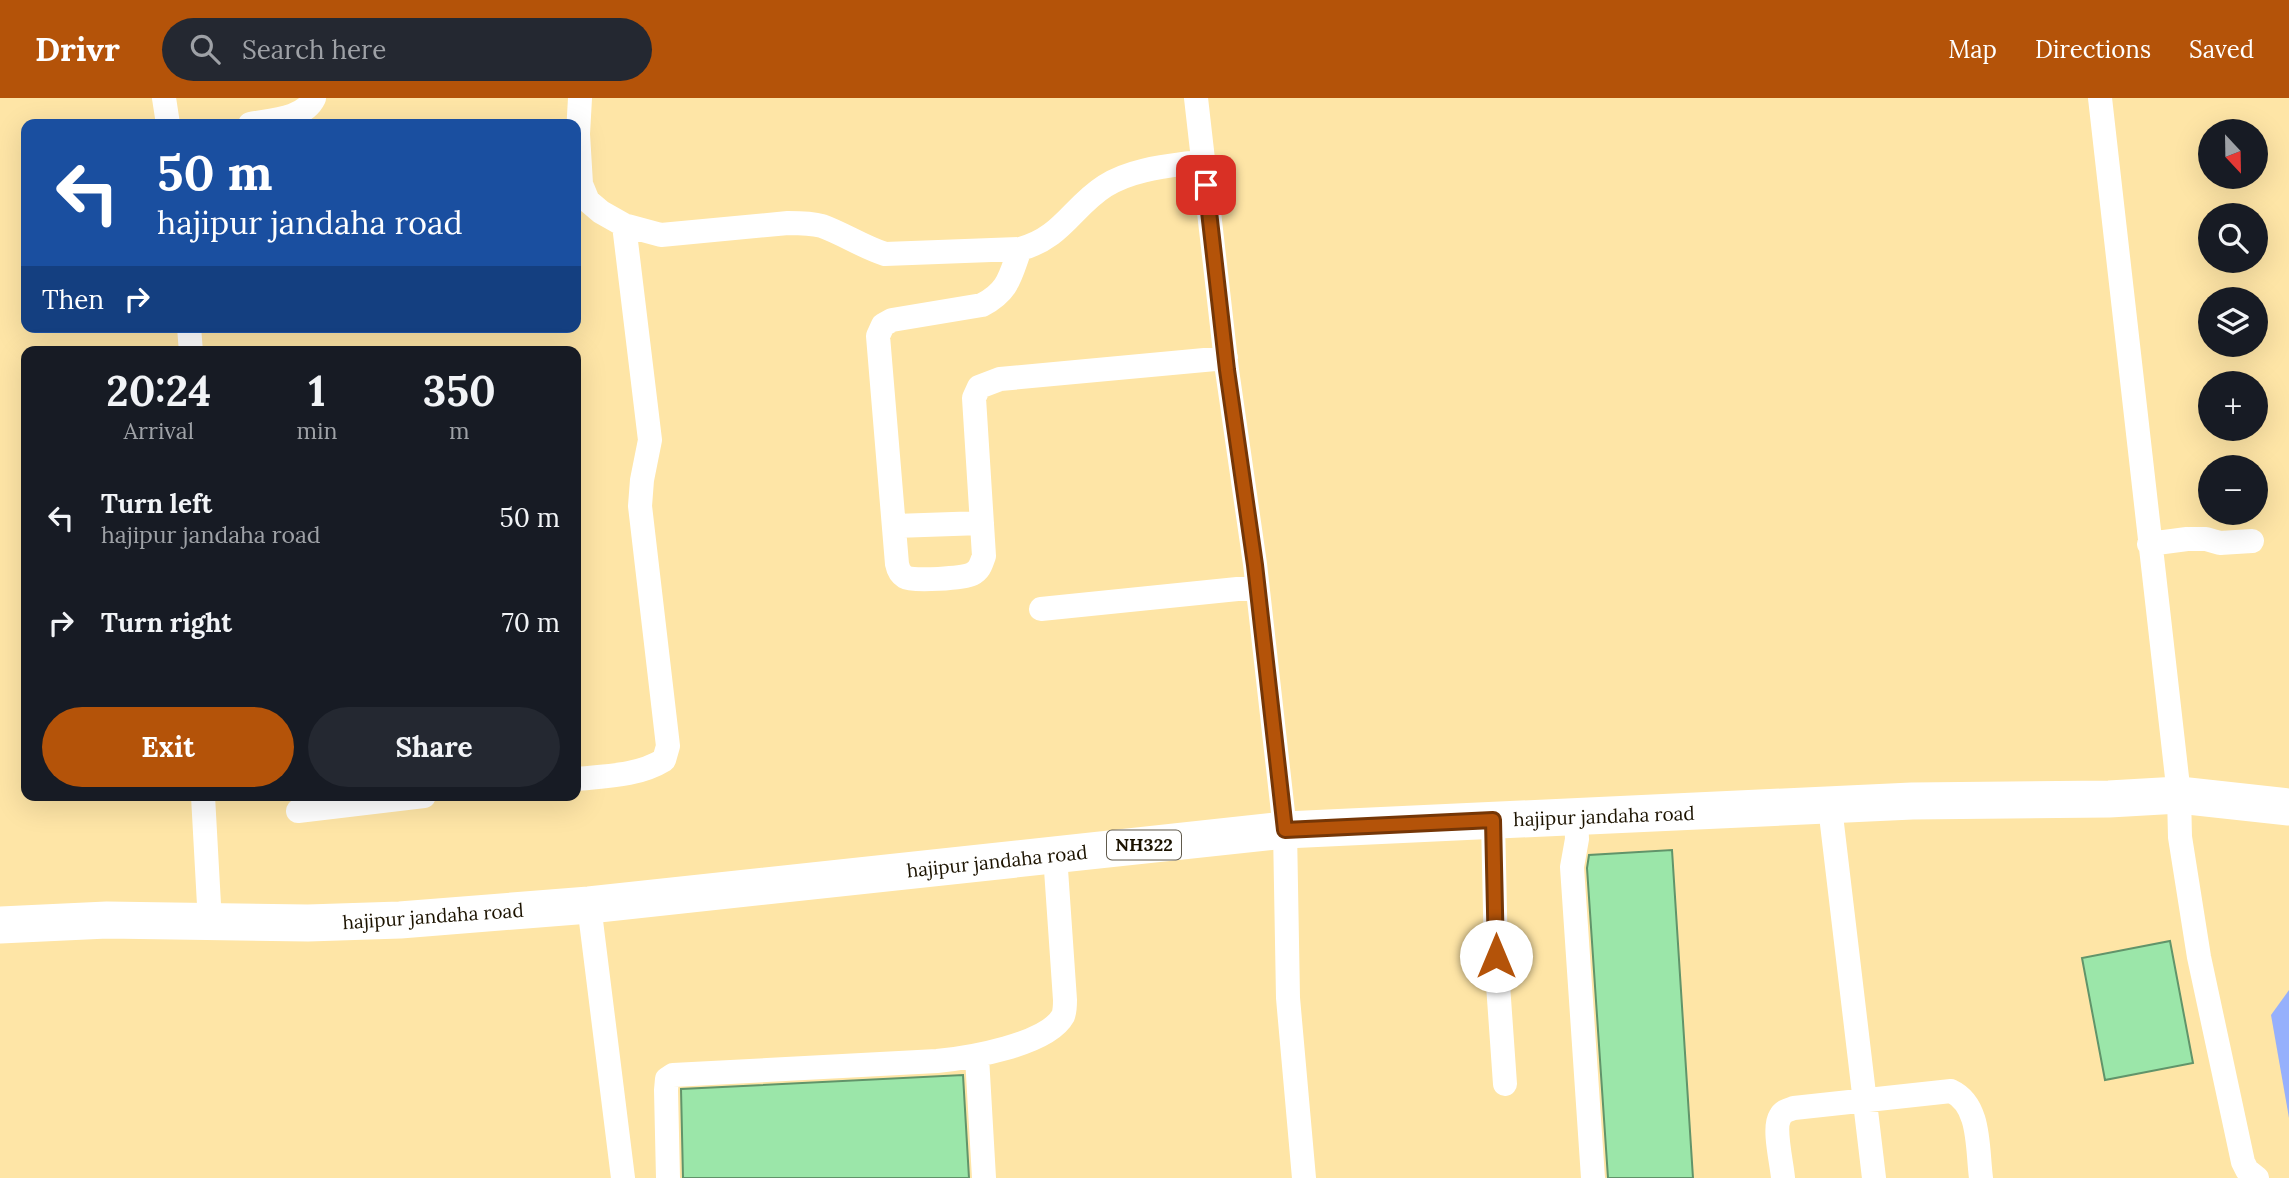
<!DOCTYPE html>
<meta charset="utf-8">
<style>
body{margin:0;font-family:Lora,serif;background:#242831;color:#f1f3f6;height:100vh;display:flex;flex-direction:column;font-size:26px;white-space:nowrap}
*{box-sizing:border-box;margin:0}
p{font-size:23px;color:#9ea1a6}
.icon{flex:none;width:38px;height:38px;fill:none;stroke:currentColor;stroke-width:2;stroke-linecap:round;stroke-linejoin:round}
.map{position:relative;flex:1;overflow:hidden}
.sheet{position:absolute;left:21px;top:248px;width:560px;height:455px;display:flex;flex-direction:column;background:#171b24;border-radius:14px;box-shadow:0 7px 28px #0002}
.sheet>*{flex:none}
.guide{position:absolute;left:21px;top:21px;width:560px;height:214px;border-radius:14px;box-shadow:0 7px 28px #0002;background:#1a4fa0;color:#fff;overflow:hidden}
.needle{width:46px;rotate:158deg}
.tools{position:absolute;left:2198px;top:21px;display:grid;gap:14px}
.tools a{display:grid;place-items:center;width:70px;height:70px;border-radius:50%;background:#171b24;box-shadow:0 7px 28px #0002;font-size:35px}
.pin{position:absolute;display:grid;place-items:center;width:60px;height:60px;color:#fff;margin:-30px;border-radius:14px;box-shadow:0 4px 10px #0006}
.me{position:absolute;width:77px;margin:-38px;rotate:0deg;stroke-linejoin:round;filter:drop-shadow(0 0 5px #0008)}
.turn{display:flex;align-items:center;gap:24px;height:147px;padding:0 21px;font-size:32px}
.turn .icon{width:91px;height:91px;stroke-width:2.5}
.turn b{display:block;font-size:49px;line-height:60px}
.then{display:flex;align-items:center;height:66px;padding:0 21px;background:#0003;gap:14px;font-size:26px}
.eta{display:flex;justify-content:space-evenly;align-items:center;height:119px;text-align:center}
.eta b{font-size:42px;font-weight:700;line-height:49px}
.action{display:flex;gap:14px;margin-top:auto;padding:14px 21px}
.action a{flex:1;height:80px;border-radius:42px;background:#b45309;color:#fff;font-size:28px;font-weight:700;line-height:80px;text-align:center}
.action a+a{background:#242831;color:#f1f3f6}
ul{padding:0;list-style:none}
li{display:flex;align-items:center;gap:21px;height:105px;padding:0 21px}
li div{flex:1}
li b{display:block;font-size:26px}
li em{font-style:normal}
header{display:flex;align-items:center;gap:42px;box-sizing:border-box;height:98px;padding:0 35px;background:#b45309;color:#fff}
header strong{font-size:33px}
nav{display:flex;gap:38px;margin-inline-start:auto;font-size:24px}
.search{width:490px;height:63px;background:#242831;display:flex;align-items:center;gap:18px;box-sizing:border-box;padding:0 24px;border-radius:38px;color:#9ea1a6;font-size:26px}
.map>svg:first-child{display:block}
</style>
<header>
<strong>Drivr</strong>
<div class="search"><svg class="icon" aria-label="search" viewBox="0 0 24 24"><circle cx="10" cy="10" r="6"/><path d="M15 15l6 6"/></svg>Search here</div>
<nav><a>Map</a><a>Directions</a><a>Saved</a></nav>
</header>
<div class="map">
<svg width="2289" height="1080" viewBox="0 0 2289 1080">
<rect width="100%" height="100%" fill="#fee5a6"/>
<path fill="#96b0fc" d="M 2289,892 L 2289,1020 L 2271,917 Z"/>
<path fill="#9be6a9" stroke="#61946a" stroke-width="2" d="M 1672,752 L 1693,1080 L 1608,1080 L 1587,770 L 1589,757 Z
M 2170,843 L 2193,965 L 2105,982 L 2082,860 Z
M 963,977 L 969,1080 L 683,1080 L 681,991 Z"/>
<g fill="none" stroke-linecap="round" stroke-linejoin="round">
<path stroke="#fff" stroke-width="24" d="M 164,0 L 168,26
M 580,0 L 578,36 L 581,86 L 588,103 L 601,114 L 624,127 L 661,137 L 788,125 C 799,125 811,125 822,128 C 844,136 863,149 885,156 L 1020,151 C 1062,140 1072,109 1105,88 C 1133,70 1171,68 1204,63
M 1196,0 L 1227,272 L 1255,466 L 1285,732 L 1288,900 L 1304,1080
M 2100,0 L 2179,697 L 2180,739 L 2199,859 L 2243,1064 L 2247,1072 L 2257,1080
M 250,26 C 271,22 304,21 314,0
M 1020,151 C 1010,178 1009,193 982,207 L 892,222 L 883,227 L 878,238 L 897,466 C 898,471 900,476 905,479 C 913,484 964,480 972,476 C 980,472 981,466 984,458 L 974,300 L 979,289 L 1000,281 L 1226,260
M 189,229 L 191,254
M 895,428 L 982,425
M 2149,446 L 2187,441 L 2206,441 L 2220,445 L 2252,443
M 1041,511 L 1257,489
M 576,681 C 606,678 638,678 664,662 L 668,648 L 640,408 L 642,382 L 650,342 L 624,127
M 203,698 L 210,825
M 1830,709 L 1874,1080
M 298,713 L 424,698
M 1576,719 L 1577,741 L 1572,769 L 1593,1080
M 1493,722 L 1496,858 L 1505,986
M 589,807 L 623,1080
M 977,959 L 984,1080
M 668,1080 L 666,992 L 667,981 L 673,977 L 937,963 C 968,960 1047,947 1063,918 C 1065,913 1065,907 1065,902 L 1055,757
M 1783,1080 C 1782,1066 1773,1030 1780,1019 C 1783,1013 1788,1012 1794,1010 L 1951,993 C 1981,1007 1977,1050 1981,1080"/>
<path stroke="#fff" stroke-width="37" d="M 0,827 L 107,822 L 308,825 L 400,822 L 589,807 L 1285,732 L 1912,703 L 2109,701 L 2179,697 L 2289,709"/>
</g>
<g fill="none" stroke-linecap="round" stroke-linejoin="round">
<defs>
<path id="route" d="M 1206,87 L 1227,272 L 1255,467 L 1285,732 L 1493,722 L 1496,858"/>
</defs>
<use href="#route" stroke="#753606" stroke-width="18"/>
<use href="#route" stroke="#b45309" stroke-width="12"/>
</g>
<g text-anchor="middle" stroke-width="5" stroke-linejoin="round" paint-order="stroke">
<rect fill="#fff" stroke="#605a4c" stroke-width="2" x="1107" y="732.5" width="74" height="29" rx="5"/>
<g font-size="18" font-weight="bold" fill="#1c1300">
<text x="1144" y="753">NH322</text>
</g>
<g font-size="19" fill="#1c1300" stroke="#fff">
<text transform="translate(1604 718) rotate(-2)" y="7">hajipur jandaha road</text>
<text transform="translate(997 763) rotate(-6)" y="7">hajipur jandaha road</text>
<text transform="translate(433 818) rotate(-4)" y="7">hajipur jandaha road</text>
</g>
</g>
</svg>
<div class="tools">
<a><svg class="needle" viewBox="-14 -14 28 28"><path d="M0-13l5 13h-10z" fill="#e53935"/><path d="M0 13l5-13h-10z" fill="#9ea1a6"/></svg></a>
<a><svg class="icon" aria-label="search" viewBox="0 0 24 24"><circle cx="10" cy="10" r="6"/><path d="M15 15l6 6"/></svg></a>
<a><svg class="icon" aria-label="layers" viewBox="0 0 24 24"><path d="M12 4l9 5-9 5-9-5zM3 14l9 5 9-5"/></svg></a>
<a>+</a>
<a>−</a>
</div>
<div class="pin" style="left:1206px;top:87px;background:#d93025"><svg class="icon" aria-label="arrive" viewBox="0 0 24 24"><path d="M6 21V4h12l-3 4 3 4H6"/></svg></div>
<svg class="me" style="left:1496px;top:858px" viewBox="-20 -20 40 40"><circle r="19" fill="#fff"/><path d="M0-13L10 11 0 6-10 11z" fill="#b45309"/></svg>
<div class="guide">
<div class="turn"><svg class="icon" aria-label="left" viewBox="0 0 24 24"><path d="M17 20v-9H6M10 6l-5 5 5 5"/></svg><div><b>50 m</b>hajipur jandaha road</div></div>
<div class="then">Then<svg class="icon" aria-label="right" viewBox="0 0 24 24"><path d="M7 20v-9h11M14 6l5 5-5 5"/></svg></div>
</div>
<section class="sheet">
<div class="eta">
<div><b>20:24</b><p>Arrival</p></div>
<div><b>1</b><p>min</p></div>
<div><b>350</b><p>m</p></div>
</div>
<ul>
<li><svg class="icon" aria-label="left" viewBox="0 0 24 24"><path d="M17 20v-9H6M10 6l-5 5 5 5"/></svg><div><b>Turn left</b><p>hajipur jandaha road</p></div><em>50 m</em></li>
<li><svg class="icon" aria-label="right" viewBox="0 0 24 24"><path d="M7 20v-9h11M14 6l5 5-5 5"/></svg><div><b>Turn right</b></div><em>70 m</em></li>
</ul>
<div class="action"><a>Exit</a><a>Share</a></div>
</section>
</div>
